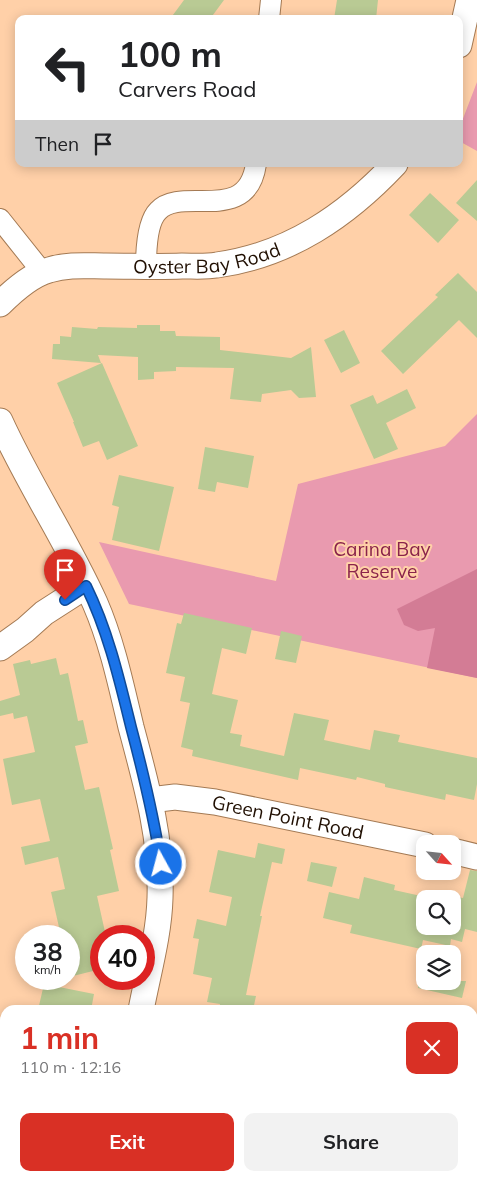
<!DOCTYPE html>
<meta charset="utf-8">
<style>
body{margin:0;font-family:Mulish,sans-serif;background:#f2f2f2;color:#202124;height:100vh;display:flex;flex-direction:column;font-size:19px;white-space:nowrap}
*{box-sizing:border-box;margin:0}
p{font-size:16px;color:#757577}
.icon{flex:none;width:28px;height:28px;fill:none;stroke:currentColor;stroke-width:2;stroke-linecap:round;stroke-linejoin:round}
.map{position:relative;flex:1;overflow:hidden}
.sheet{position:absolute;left:0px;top:1005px;width:478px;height:176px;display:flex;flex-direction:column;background:#fff;border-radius:15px 15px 0 0;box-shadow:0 2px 12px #0003}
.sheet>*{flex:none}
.top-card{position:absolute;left:15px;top:15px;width:448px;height:152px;border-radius:10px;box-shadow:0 2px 12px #0003;background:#fff;color:#202124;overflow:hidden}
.needle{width:32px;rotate:117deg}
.buttons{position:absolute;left:416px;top:835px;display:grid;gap:10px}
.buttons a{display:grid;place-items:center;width:45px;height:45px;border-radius:10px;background:#fff;box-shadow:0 2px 12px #0003;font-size:25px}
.speed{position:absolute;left:15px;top:925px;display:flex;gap:10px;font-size:25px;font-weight:700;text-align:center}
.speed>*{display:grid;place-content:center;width:65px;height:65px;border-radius:50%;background:#fff;box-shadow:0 2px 12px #0003;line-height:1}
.speed small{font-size:12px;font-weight:400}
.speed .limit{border:8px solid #d22;background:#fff;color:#111}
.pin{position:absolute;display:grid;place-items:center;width:42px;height:42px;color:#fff;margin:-51px -21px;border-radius:50% 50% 50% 0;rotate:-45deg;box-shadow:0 0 5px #0007}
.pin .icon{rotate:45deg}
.me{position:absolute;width:55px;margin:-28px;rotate:353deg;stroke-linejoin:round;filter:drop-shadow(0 0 4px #0008)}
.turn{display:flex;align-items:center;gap:18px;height:105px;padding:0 20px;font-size:22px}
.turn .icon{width:65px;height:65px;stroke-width:2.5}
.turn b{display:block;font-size:35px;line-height:42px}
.then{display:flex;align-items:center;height:48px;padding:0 20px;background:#0003;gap:10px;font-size:19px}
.round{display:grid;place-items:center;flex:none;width:52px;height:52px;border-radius:10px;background:#f2f2f2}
.head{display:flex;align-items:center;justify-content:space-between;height:85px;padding:0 20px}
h1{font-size:30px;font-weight:700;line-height:38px;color:#d93025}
.cta{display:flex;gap:10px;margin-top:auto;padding:10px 20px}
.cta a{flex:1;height:58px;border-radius:10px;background:#d93025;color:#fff;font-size:20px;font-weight:700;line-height:58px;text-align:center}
.cta a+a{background:#f2f2f2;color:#202124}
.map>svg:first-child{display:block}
</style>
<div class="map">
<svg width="477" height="1181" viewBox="0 0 477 1181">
<rect width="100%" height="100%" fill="#ffd0a8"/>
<path fill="#e99aaf" d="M 477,82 L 477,151 L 459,141 L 459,129 Z
M 477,414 L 477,678 L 129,604 L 99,542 L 276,581 L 298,484 L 445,446 Z"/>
<path fill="#d37c95" d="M 477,569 L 477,678 L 427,668 L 435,628 L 418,631 L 404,625 L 397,609 Z"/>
<path fill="#b9ca94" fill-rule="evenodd" d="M 184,0 L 224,0 L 210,19 L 170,19 Z
M 337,0 L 378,0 L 376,19 L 334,19 Z
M 477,180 L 477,221 L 456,203 Z
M 430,193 L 459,220 L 438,243 L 409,215 Z
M 458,273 L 477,292 L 477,338 L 459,320 L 403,374 L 381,351 L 438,297 L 435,295 Z
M 137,325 L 160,325 L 160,331 L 175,331 L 176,336 L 220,337 L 220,350 L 291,358 L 311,347 L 316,397 L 299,398 L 291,390 L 262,394 L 261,402 L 230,399 L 234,368 L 176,367 L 176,371 L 154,372 L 154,379 L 138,380 L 138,357 L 98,355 L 101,363 L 52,359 L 53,344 L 60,344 L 60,336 L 71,337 L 72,327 L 97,329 L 98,327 L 137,328 Z
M 344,330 L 360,363 L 341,373 L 324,340 Z
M 102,363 L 138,446 L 107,460 L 99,441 L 83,447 L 73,422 L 74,422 L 57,383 Z
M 407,389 L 416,408 L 386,423 L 398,449 L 374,459 L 350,405 L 373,395 L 377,404 Z
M 205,447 L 254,456 L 248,488 L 217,482 L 215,492 L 198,489 Z
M 119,475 L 174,487 L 159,551 L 112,540 L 119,507 L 112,505 Z
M 184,613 L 252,628 L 246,654 L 222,648 L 212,694 L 238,700 L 230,733 L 242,735 L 240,746 L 284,756 L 294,713 L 329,720 L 324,740 L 370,750 L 374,730 L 400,735 L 398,742 L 477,758 L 477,784 L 474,800 L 446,794 L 445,800 L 385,787 L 385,784 L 357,777 L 356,780 L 300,768 L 298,780 L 192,756 L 193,750 L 181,747 L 190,703 L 180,701 L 185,677 L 166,673 L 177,623 L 181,624 Z
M 281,631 L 302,636 L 296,663 L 275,659 Z
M 56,658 L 60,675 L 68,673 L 78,721 L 83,720 L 88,743 L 75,746 L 85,790 L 99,787 L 113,849 L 110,850 L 119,891 L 97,896 L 105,932 L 104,933 L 104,936 L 101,936 L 101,969 L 69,977 L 69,936 L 61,936 L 51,892 L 65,889 L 58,857 L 25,865 L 21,847 L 50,841 L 40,799 L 12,805 L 3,759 L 35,752 L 27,716 L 14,719 L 13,713 L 0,716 L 0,701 L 20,695 L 13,664 L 30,660 L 31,664 Z
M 258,843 L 285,849 L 282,864 L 272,862 L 260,916 L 262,916 L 246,995 L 256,996 L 253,1010 L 219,1010 L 220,1004 L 207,1002 L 212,978 L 193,974 L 199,939 L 193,938 L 197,919 L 226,926 L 232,897 L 209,892 L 218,850 L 255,858 Z
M 311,862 L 337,867 L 332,887 L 307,881 Z
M 470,870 L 477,871 L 477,932 L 465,929 L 462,942 L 451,939 L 450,946 L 423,940 L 421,949 L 350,933 L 352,925 L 323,918 L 329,892 L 359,899 L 364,877 L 395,885 L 394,890 L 430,898 L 431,892 L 463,898 ZM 425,899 L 452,899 L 452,926 L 425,926 Z
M 418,981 L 466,981 L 462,998 L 418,988 Z
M 44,984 L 94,994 L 91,1010 L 38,1010 Z"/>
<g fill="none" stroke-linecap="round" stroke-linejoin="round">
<defs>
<path id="minor" d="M 269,19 L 271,0
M 0,219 L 43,273
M 146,267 C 146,252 147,222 158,211 C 182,185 247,226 256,164
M 472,1042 L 477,1037
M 360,1181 L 364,1176"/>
<g id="tertiary">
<path d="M 459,45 L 469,0"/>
<path id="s1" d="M 0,304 C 13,291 31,275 49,270 C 68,264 87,266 106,266 C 132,266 157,267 182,266 C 194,266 205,267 217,265 C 289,255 346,216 395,164"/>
<path d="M 0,421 C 28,483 67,541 95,603 C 112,642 121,685 131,727 C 146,783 162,839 160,898 C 159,935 148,973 141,1010"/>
<path d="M 0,648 L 25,630 L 44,613 L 86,586"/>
<path id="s2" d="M 150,800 L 175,797 L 215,802 L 425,845"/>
<path d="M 452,851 L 477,857"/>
<path d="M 106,1181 L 107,1176"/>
</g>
</defs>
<use href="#minor" stroke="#a47a54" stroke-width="22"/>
<use href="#tertiary" stroke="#a47a54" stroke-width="27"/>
<use href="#minor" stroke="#fff" stroke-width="20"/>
<use href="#tertiary" stroke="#fff" stroke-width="25"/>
</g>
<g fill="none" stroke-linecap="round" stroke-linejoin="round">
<defs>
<path id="route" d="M 65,600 L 86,586 C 108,631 119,678 131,727 C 143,772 154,818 161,864"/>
</defs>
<use href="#route" stroke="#114b97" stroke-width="12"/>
<use href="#route" stroke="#1a73e8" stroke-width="9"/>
</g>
<g text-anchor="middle" stroke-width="4" stroke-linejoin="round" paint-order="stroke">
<g font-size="19" fill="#200f02" stroke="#ffd0a8">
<text dy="7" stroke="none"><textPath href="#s1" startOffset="219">Oyster Bay Road</textPath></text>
<text dy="7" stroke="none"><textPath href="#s2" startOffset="140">Green Point Road</textPath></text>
</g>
<g font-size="19" fill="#8a234b" stroke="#ffd0a8">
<text x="382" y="556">Carina Bay<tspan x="382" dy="22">Reserve</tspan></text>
</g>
</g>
</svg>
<div class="buttons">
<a><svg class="needle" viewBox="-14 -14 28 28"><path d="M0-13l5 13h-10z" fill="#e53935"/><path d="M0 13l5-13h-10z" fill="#757577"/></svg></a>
<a><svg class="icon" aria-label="search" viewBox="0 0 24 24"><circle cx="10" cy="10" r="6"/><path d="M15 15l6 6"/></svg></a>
<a><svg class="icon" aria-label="layers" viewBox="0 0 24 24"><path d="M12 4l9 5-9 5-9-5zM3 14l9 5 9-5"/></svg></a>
</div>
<div class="speed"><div>38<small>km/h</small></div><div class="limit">40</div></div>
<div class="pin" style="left:65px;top:600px;background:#d93025"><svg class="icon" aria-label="arrive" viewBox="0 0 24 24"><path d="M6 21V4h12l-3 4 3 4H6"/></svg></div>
<svg class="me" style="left:161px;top:864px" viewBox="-20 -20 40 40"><circle r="17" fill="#1a73e8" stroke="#fff" stroke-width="3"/><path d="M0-11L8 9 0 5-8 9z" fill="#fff"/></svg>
<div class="top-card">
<div class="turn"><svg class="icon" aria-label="left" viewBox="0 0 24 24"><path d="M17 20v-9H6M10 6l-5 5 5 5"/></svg><div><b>100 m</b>Carvers Road</div></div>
<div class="then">Then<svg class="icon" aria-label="arrive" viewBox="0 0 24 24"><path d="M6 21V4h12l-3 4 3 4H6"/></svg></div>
</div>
<section class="sheet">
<div class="head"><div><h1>1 min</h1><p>110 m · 12:16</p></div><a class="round" style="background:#d93025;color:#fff"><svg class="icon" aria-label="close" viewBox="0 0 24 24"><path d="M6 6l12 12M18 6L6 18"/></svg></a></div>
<div class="cta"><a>Exit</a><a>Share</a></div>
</section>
</div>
